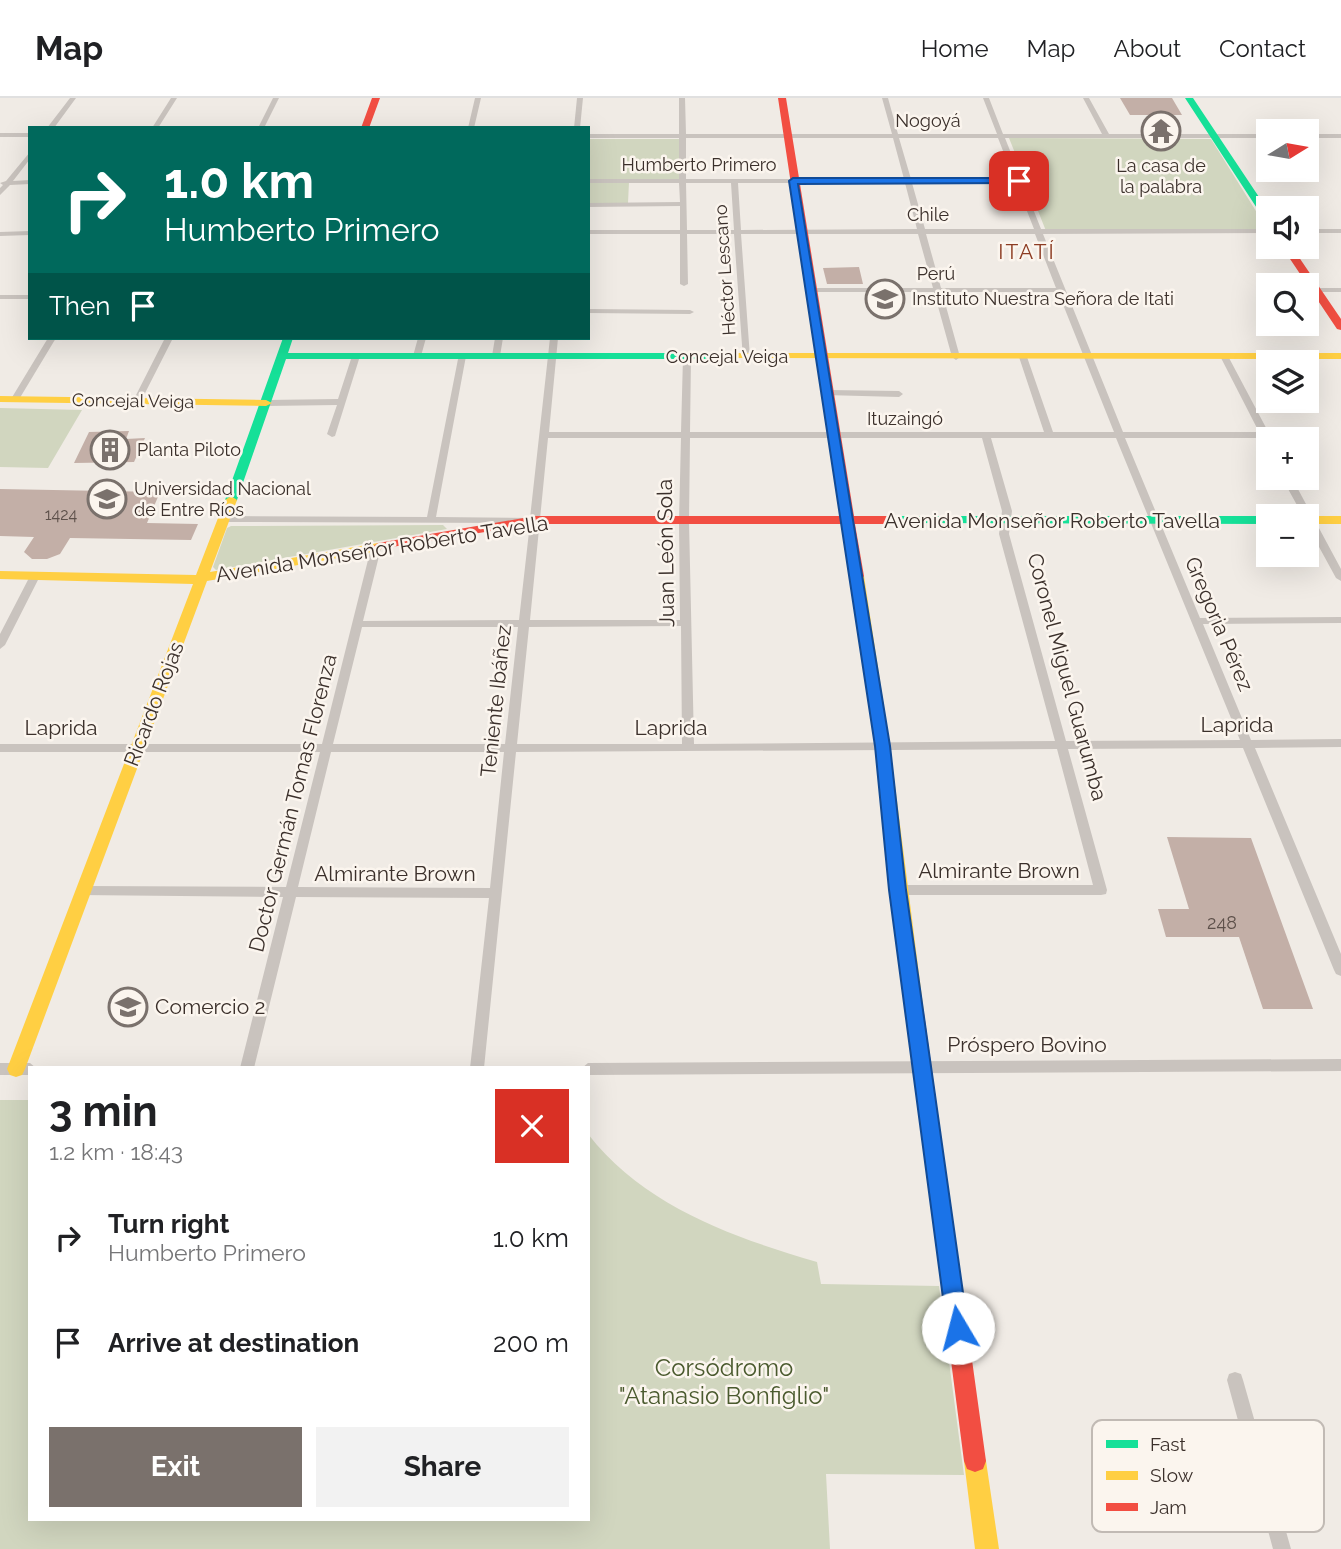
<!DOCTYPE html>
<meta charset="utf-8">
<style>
body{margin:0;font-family:Raleway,sans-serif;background:#f2f2f2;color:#202124;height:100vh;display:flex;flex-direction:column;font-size:26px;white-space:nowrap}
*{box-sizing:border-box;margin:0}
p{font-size:23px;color:#757577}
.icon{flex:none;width:38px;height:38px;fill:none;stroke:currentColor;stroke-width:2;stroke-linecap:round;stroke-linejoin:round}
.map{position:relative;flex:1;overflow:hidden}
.sheet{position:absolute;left:28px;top:968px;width:562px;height:455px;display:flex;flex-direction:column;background:#fff;border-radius:0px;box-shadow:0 7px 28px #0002}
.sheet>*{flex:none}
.banner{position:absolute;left:28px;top:28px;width:562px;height:214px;border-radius:0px;box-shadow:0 7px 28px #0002;background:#00695c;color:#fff;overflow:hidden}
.needle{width:46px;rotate:79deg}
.fabs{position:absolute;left:1256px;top:21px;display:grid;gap:14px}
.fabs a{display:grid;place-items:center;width:63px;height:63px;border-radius:0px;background:#fff;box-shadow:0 7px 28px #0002;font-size:35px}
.pin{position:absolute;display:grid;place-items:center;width:60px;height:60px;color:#fff;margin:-30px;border-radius:14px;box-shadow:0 4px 10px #0006}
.me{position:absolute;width:77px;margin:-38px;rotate:352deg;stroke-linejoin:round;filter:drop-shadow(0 0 5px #0008)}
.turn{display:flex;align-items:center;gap:24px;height:147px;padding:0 21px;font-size:32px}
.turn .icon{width:91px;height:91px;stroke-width:2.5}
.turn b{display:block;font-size:49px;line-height:60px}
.then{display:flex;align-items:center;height:66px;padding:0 21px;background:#0003;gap:14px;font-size:26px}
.round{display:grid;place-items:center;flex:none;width:74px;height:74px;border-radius:0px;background:#f2f2f2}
.summary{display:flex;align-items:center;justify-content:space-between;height:119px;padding:0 21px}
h1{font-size:42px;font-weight:700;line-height:52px}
.button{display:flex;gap:14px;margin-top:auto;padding:14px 21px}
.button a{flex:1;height:80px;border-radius:0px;background:#7a716c;color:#fff;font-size:28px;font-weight:700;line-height:80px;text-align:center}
.button a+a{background:#f2f2f2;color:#202124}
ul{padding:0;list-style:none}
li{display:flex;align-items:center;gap:21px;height:105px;padding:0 21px}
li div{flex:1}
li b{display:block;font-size:26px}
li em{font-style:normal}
header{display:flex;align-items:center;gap:42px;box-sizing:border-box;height:98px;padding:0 35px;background:#fff;border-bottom:2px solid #e0e0e0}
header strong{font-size:33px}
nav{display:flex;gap:38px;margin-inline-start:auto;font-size:24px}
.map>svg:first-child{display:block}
</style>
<header>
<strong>Map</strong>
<nav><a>Home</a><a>Map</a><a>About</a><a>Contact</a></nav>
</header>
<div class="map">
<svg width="1341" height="1451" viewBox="0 0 1341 1451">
<rect width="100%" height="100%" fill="#f0ebe5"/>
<path fill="#d1d6bf" d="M 1009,40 L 1211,41 L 1269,134 L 1046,133 Z
M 588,41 L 680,41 L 680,82 L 588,82 Z
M 588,84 L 629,84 L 628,105 L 588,105 Z
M 0,310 L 82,312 L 48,370 L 0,369 Z
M 443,427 L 447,431 L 216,472 L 213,469 L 227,430 L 231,428 Z
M 0,1002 L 30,1002 L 30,1421 L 588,1421 L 588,1036 C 644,1108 732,1139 817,1164 L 821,1186 L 939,1188 L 964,1377 L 826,1376 L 830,1451 L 0,1451 Z"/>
<path fill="#c3afa7" d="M 1120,0 L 1172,0 L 1182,17 L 1130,17 Z
M 859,169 L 863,186 L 827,186 L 823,170 Z
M 129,333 L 126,341 L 145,340 L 134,364 L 74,365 L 89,334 Z
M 0,391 L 160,394 L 147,425 L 198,426 L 191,442 L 70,440 L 60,456 L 47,461 L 32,461 L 24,454 L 34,439 L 0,438 Z
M 1167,739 L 1251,740 L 1313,911 L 1263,911 L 1239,839 L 1166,839 L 1158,811 L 1189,811 Z"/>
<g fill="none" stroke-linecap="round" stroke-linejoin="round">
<path fill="#c9c3be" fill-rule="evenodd" d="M 70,0 L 76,0 L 54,30 L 47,30 Z
M 171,0 L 177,0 L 158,30 L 152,30 Z
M 273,0 L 279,0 L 264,30 L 258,30 Z
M 475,0 L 481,0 L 474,30 L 468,30 Z
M 577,0 L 583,0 L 580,30 L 574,30 Z
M 679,0 L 685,0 L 686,36 L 892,36 L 882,0 L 888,0 L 898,36 L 997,36 L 983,0 L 989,0 L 1003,36 L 1102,36 L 1083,0 L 1089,0 L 1109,36 L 1269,36 L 1269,40 L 1005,40 L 1041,131 L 1269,131 L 1269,135 L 1043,136 L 1123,334 L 1259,334 L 1220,258 L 1224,255 L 1228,258 L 1272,341 L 1269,341 L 1269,347 L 1266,346 L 1262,340 L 1125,340 L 1200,520 L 1341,519 L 1341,525 L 1203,526 L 1251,642 L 1341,641 L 1341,649 L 1255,650 L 1341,856 L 1341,878 L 1336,876 L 1334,872 L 1243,650 L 1068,651 L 1107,792 L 1106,796 L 1101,797 L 898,797 L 893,796 L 892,792 L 893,788 L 898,787 L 1093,787 L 1057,651 L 516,654 L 484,970 L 470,970 L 489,800 L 296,799 L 254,970 L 240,970 L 283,799 L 79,797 L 78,793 L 79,789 L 84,788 L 286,789 L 320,654 L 0,654 L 0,646 L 322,646 L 371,450 L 376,447 L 381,450 L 363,523 L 519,522 L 530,425 L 224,424 L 219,421 L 224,418 L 427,419 L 459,256 L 466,258 L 436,419 L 530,420 L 550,240 L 558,240 L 549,334 L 681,334 L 683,259 L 687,256 L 691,259 L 690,334 L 1044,334 L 1019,259 L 1023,256 L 1027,259 L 1053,334 L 1114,334 L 1058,194 L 942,194 L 960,259 L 956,262 L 952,259 L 934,194 L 811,194 L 807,192 L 811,190 L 933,190 L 918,136 L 741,136 L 750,259 L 743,261 L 734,136 L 687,136 L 688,186 L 684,188 L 680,186 L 680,136 L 588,136 L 588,132 L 680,132 L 680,108 L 588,109 L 588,105 L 680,104 L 679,85 L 588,85 L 588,81 L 679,81 L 679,40 L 588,40 L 588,36 L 679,36 ZM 686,40 L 893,40 L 904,81 L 686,81 ZM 899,40 L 998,40 L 1014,81 L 911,81 ZM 686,85 L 731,85 L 734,132 L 687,132 ZM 738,85 L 905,85 L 917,131 L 741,132 ZM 912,85 L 1016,85 L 1034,131 L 925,131 ZM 926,136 L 1035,136 L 1056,190 L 941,190 ZM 548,340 L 681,340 L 679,423 L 680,522 L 530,522 ZM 690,340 L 982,340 L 1002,413 L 999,436 L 1055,643 L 694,646 L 689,423 ZM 991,340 L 1116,340 L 1240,642 L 1066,643 L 1009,436 L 1012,413 ZM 681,528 L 682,646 L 517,646 L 529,529 ZM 362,529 L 518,529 L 505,646 L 333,646 ZM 331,654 L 504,654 L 490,790 L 298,789 Z
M 0,35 L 30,35 L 30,39 L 0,39 Z
M 1307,36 L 1341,36 L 1341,40 L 1307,40 Z
M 30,54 L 30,61 L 13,83 L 30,82 L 30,86 L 10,87 L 0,97 L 0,90 L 3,87 L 0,85 L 6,83 Z
M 1307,131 L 1341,131 L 1341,135 L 1307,135 Z
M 30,133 L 30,137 L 0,138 L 0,134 Z
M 1313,190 L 1341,190 L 1341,194 L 1316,194 L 1312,192 Z
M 0,197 L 30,197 L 30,201 L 0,201 Z
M 588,211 L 690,212 L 694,214 L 690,216 L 588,215 Z
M 48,240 L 56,240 L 18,303 L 12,303 L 11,301 Z
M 165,240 L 173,240 L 141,303 L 134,305 L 133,303 Z
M 418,240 L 426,240 L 421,258 L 417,261 L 413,258 Z
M 495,240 L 503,240 L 500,258 L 496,261 L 492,258 Z
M 356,255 L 360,258 L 335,338 L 332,339 L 327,336 L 337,307 L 266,308 L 262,305 L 266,302 L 338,301 L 352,258 Z
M 828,292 L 899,293 L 903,296 L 899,299 L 825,297 L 824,295 Z
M 1282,380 L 1292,380 L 1341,471 L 1341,483 L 1336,480 L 1307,427 L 1307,418 L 1303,418 Z
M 35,475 L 40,478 L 5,547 L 0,551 L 0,536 L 30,478 Z
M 1341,961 L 1341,973 L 588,977 L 588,970 L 582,970 L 588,965 Z
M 0,965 L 30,965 L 36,970 L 30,970 L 30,977 L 0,977 Z
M 1235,1274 L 1241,1276 L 1243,1282 L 1291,1451 L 1273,1451 L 1227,1282 L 1229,1276 Z"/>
<path fill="#16e098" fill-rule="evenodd" d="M 1185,0 L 1193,0 L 1269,114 L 1269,124 L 1264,121 Z
M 283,240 L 293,240 L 288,255 L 716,255 L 721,258 L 716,261 L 286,261 L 237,402 L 235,405 L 227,405 L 225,402 Z
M 893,418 L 1269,418 L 1269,426 L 889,425 L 887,422 Z"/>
<path fill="#ffcf43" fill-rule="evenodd" d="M 716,255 L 1341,255 L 1341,261 L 712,260 L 711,258 Z
M 0,298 L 266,302 L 272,305 L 266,308 L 0,304 Z
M 231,398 L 237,402 L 210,474 L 378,445 L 384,449 L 378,453 L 207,483 L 25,971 L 22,977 L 16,979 L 10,977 L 7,971 L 193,486 L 0,481 L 0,473 L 196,477 L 225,402 Z
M 1307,418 L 1341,418 L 1341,426 L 1307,426 Z
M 857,474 L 864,478 L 890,648 L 924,915 L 921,920 L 915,923 L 909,920 L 906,915 L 876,648 L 850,478 Z
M 975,1352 L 983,1355 L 986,1363 L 999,1451 L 975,1451 L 964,1363 L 967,1355 Z"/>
<path fill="#f24e42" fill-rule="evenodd" d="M 372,0 L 380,0 L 369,30 L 361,30 Z
M 778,0 L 786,0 L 854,418 L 893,418 L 899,422 L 893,426 L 855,426 L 864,478 L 862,481 L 857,482 L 850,478 L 842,426 L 535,426 L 373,452 L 372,449 L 378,445 L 535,418 L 841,418 Z
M 1282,149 L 1292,149 L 1341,221 L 1341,232 L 1337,231 Z
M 915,907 L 921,910 L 924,915 L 986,1363 L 983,1371 L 975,1374 L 967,1371 L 964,1363 L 906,915 L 909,910 Z"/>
</g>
<path fill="#1a73e8" stroke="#114b97" stroke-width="2" d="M 1019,80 L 1023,85 L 798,86 L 890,648 L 906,792 L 968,1230 L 965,1238 L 958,1241 L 950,1238 L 947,1230 L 889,792 L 875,648 L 789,83 L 793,80 Z"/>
<defs>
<symbol id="temple-ring" viewBox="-11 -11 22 22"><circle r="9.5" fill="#fbf5ee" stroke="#7a716c" stroke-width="1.5"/><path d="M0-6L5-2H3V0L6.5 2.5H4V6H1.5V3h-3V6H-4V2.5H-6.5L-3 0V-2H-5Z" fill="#7a716c"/></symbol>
<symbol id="school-ring" viewBox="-11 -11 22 22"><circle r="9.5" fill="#fbf5ee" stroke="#7a716c" stroke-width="1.5"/><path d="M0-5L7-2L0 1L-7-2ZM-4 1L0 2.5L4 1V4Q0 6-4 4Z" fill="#7a716c"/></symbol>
<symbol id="building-ring" viewBox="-11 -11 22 22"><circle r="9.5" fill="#fbf5ee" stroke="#7a716c" stroke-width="1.5"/><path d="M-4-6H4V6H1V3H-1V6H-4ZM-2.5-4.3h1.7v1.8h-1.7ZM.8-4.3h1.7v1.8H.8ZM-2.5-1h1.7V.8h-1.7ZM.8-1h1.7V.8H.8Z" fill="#7a716c"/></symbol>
<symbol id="university-ring" viewBox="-11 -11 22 22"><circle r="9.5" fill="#fbf5ee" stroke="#7a716c" stroke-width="1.5"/><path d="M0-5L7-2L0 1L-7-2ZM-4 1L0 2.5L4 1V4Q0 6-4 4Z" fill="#7a716c"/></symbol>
</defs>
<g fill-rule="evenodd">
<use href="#temple-ring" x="1139" y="11" width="44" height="44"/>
<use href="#school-ring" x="863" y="179" width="44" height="44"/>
<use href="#building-ring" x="88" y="330" width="44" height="44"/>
<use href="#university-ring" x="85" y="379" width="44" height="44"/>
<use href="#school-ring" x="106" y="887" width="44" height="44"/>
</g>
<g text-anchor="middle" stroke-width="5" stroke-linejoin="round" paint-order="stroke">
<g font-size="16" fill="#5d504a">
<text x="61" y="422">1424</text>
</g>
<g font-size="18" fill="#3b302b" stroke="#fbf5ee">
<text x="928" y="29">Nogoyá</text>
<text x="699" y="73">Humberto Primero</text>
<text x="928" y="123">Chile</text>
<text transform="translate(725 172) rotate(-94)" y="6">Héctor Lescano</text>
<text x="936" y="182">Perú</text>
<text x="727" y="265">Concejal Veiga</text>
<text transform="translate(133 303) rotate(1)" y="6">Concejal Veiga</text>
<text x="905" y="327">Ituzaingó</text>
</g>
<g font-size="18" fill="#3b302b" stroke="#fbf5ee" text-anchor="start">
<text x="1161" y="74" text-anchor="middle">La casa de<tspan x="1161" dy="21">la palabra</tspan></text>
<text x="912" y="207">Instituto Nuestra Señora de Itati</text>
<text x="137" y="358">Planta Piloto</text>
<text x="134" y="397">Universidad Nacional<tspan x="134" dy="21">de Entre Ríos</tspan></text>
</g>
<g font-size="18" fill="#5d504a">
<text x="1222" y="831">248</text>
</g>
<g font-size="21" letter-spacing="2" fill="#8c3b22" stroke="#fbf5ee">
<text x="1027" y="161">ITATÍ</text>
</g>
<g font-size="21" fill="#3b302b" stroke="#fbf5ee">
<text x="1052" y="430">Avenida Monseñor Roberto Tavella</text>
<text transform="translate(382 451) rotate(-9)" y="7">Avenida Monseñor Roberto Tavella</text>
<text transform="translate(666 455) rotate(-91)" y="7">Juan León Sola</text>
<text transform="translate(1219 526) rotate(67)" y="7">Gregoria Pérez</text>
<text transform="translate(1067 579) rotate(75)" y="7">Coronel Miguel Guarumba</text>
<text transform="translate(496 603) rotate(-84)" y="7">Teniente Ibáñez</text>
<text transform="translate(154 606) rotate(-69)" y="7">Ricardo Rojas</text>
<text x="1237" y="634">Laprida</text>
<text x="61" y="637">Laprida</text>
<text x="671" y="637">Laprida</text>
<text transform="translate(293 705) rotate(-76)" y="7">Doctor Germán Tomas Florenza</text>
<text x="999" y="780">Almirante Brown</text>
<text x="395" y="783">Almirante Brown</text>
<text x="1027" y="954">Próspero Bovino</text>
</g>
<g font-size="21" fill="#3b302b" stroke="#fbf5ee" text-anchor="start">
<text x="155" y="916">Comercio 2</text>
</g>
<g font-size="24" fill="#4a5a2e" stroke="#fbf5ee">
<text x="724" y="1278">Corsódromo<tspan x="724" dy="28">"Atanasio Bonfiglio"</tspan></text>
</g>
</g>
<rect x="1092" y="1322" width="232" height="112" rx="10" fill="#fbf5ee" stroke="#c1bab4" stroke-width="2"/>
<rect x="1106" y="1342" width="32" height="8" fill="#16e098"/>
<rect x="1106" y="1373" width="32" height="9" fill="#ffcf43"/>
<rect x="1106" y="1405" width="32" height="8" fill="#f24e42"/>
<g font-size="19" fill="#3b302b">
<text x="1150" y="1353">Fast</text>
<text x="1150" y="1384">Slow</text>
<text x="1150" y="1416">Jam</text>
</g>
</svg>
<div class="fabs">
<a><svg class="needle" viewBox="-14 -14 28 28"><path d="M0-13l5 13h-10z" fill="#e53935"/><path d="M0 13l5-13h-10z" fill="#757577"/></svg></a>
<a><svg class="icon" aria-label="sound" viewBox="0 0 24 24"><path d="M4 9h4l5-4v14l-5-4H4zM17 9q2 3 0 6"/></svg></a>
<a><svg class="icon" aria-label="search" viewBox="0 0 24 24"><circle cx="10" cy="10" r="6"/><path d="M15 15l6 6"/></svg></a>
<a><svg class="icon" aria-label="layers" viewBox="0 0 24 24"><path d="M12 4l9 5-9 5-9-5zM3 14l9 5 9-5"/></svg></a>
<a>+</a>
<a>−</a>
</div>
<div class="pin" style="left:1019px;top:83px;background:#d93025"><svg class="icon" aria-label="arrive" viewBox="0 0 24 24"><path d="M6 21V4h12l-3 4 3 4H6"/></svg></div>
<svg class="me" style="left:958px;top:1230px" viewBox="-20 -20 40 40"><circle r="19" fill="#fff"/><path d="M0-13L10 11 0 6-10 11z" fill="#1a73e8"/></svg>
<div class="banner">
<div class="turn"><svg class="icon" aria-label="right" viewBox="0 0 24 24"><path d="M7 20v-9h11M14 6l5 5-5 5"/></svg><div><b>1.0 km</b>Humberto Primero</div></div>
<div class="then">Then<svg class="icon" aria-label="arrive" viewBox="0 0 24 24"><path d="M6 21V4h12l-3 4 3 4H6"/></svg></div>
</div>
<section class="sheet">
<div class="summary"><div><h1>3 min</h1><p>1.2 km · 18:43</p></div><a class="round" style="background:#d93025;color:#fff"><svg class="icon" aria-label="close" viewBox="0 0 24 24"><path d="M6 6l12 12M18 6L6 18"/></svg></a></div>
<ul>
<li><svg class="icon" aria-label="right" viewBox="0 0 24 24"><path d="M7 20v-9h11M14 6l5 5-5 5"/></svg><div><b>Turn right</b><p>Humberto Primero</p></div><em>1.0 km</em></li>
<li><svg class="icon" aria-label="arrive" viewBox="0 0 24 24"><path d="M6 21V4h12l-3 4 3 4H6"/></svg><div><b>Arrive at destination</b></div><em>200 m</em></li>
</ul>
<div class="button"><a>Exit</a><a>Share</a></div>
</section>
</div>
